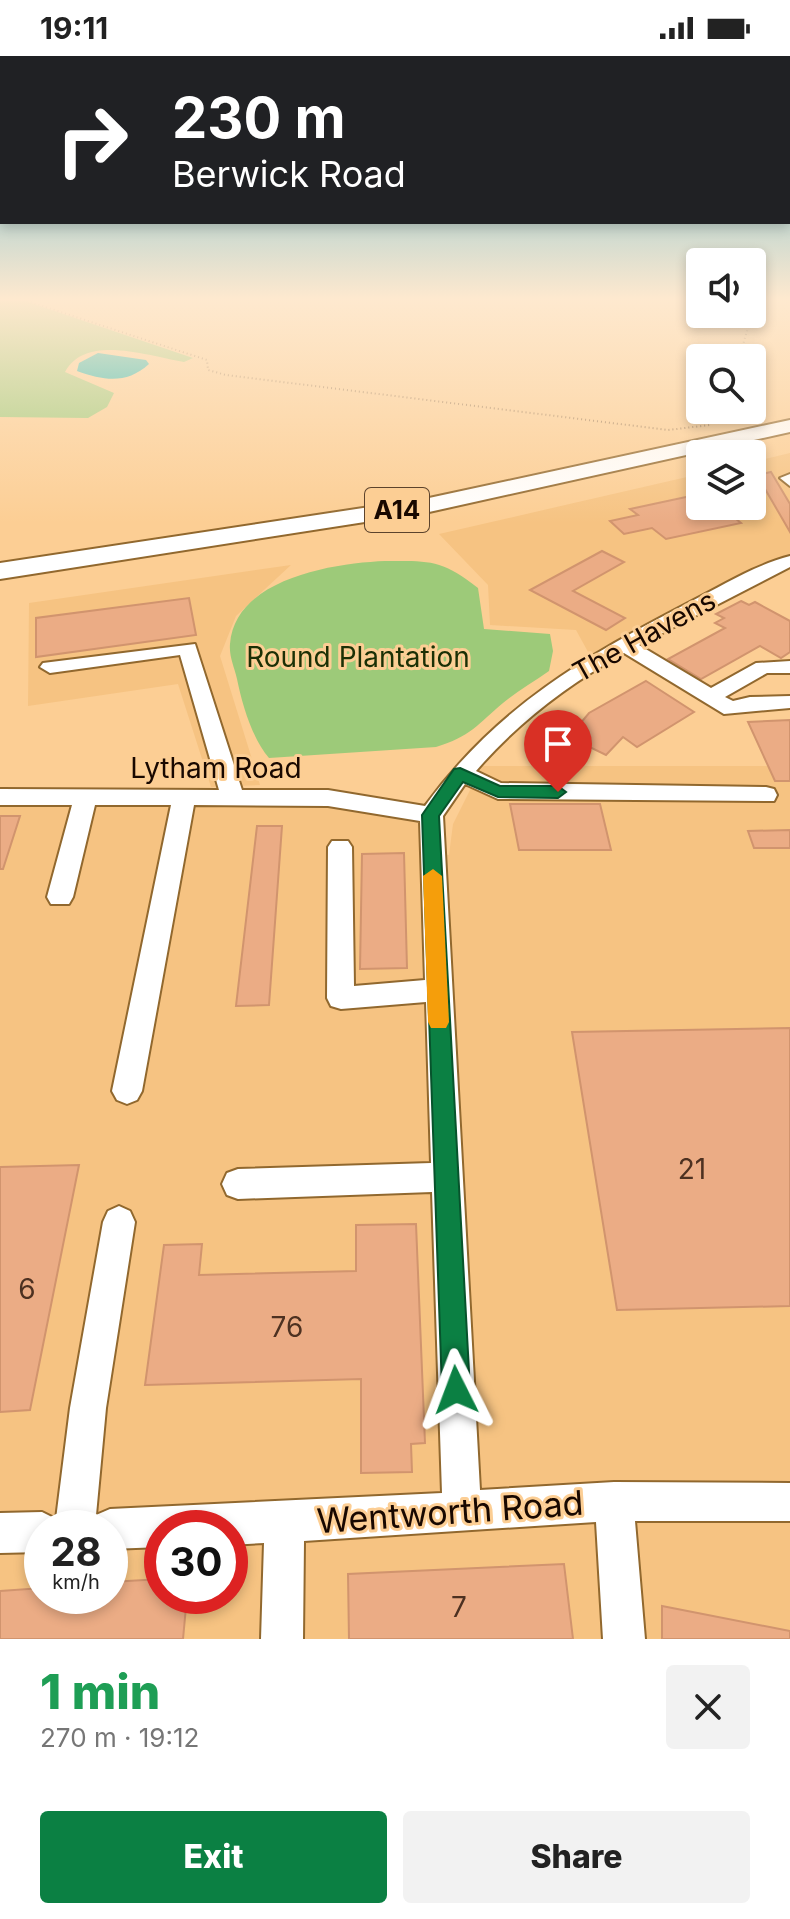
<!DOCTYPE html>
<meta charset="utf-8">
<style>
body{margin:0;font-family:Inter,sans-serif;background:#f2f2f2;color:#222;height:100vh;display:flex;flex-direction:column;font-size:30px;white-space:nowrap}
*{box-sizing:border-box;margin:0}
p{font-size:26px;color:#767676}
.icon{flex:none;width:44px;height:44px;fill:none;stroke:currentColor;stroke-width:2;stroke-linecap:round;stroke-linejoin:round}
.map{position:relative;height:1583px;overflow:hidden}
.side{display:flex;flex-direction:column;background:#fff;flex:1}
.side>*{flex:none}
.banner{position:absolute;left:0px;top:0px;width:790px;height:168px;box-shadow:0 4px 12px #0003;background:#202124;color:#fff;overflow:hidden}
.fabs{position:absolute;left:686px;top:192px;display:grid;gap:16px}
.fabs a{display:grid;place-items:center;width:80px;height:80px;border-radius:8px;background:#fff;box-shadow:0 4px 12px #0003;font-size:40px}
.speed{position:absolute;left:24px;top:1454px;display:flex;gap:16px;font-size:40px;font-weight:700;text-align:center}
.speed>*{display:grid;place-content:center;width:104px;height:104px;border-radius:50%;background:#fff;box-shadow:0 4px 12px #0003;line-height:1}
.speed small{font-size:20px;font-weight:400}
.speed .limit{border:12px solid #d22;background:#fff;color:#111}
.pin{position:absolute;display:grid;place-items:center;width:68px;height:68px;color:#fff;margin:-82px -34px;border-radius:50% 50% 50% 0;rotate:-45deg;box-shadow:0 0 8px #0007}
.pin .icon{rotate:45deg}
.me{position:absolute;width:88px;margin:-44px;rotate:357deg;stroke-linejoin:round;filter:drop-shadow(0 0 6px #0008)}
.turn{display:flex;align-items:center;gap:28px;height:168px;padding:0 40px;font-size:36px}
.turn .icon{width:104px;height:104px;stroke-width:2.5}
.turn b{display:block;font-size:56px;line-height:68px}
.round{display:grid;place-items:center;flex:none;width:84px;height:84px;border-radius:8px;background:#f2f2f2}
.head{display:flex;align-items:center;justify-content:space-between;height:136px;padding:0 40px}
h1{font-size:48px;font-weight:800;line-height:60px;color:#1e9e55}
.cta{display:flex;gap:16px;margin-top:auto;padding:16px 40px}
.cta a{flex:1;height:92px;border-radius:8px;background:#0b8043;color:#fff;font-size:32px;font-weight:800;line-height:92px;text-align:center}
.cta a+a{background:#f2f2f2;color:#222}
.status{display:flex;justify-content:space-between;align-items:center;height:56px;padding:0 40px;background:#fff;direction:ltr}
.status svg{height:22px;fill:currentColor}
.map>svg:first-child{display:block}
</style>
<div class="status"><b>19:11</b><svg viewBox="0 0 49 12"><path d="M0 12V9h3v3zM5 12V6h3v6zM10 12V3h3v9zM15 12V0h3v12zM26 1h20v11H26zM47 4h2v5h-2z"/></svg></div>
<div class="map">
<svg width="790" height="1583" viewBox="0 0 790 1583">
<rect width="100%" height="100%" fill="#fcce94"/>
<path fill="#f6c382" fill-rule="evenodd" d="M 790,397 L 790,505 L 593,605 L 576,574 L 490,569 L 488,529 L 439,478 L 700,418 L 700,450 L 752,450 L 752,406 Z
M 291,509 L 236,560 L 220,600 L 260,729 L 211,731 L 178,628 L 28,650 L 29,547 Z
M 482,710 L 790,710 L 790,1583 L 0,1583 L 0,748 L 259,750 L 262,742 L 431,759 L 433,798 L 449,799 L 453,768 ZM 42,1472 L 110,1472 L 110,1540 L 42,1540 ZM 162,1472 L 230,1472 L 230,1540 L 162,1540 Z"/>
<path fill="#9dca79" d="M 0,245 L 25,245 L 193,302 L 184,306 C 150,301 86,277 65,316 L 114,337 L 107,351 L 88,362 L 0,361 Z
M 385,505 C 430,505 441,503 478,532 L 484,573 L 550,578 L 553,595 L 549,615 C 534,626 517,635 503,647 C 478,668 470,681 436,691 L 269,702 C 252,682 242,648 237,623 C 234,610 229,601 230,588 C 235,522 335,507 385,505 Z"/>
<path fill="#0eb4b1" d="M 98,297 L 146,304 L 149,308 C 127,328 105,325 77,315 L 79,307 Z"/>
<path fill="#ebac85" stroke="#d1946e" stroke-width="2" d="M 771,416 L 790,448 L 790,476 L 757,419 Z
M 700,438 L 700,450 L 720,450 L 741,467 L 666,483 L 652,472 L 624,478 L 610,465 L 638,459 L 630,453 Z
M 602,495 L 624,506 L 573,535 L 625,562 L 606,574 L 530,534 Z
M 189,542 L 196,579 L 36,601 L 36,562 Z
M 741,545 L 749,549 L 755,546 L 790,565 L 790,596 L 781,602 L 760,590 L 701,623 L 668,603 L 725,572 L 715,567 L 724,562 L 716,558 Z
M 646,625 L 694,656 L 637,691 L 623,681 L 606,699 L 569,681 L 589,657 Z
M 790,664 L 790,725 L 775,725 L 748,666 Z
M 510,748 L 600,748 L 611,794 L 519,794 Z
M 0,760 L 20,760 L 3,813 L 0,813 Z
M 257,770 L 282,770 L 269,949 L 236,950 Z
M 790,774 L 790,792 L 754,792 L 748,775 Z
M 404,797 L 407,912 L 360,913 L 362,798 Z
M 790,972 L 790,1250 L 617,1254 L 572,976 Z
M 79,1109 L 30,1354 L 0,1356 L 0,1111 Z
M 416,1168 L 425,1387 L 411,1388 L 412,1416 L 361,1417 L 361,1323 L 145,1329 L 164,1189 L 202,1188 L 199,1219 L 356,1215 L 356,1169 Z
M 564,1508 L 573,1583 L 349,1583 L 348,1518 Z
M 162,1523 L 162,1540 L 187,1540 L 183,1583 L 0,1583 L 0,1535 L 42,1532 L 42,1540 L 110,1540 L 110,1526 Z
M 662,1550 L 790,1575 L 790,1583 L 662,1583 Z"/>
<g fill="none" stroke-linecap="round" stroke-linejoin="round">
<defs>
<path id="minor" d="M 790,418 L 790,430 L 780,422 Z
M 790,500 L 790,511 L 639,589 L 711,632 L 756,607 L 790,605 L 790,617 L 767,617 L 725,641 L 733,645 L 750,641 L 790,640 L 790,652 L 724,658 L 624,597 C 569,628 517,667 476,715 L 501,727 L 766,731 L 774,733 L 777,739 L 774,745 L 498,743 L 465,728 L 443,760 L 480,1434 L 614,1426 L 790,1427 L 790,1465 L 635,1465 L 645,1583 L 603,1583 L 596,1466 L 304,1485 L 303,1583 L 261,1583 L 264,1487 L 230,1489 L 230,1472 L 162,1472 L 162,1491 L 110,1493 L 110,1472 L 42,1472 L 42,1496 L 0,1497 L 0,1457 L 42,1456 L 56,1463 L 70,1352 L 103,1166 L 108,1155 L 119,1150 L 130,1155 L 135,1166 L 106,1352 L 96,1459 L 110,1453 L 442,1437 L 432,1136 L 238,1143 L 227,1139 L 222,1128 L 227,1117 L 238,1113 L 431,1107 L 426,946 L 341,953 L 331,950 L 327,942 L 328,791 L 332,785 L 348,785 L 352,791 L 354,930 L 425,924 L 420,765 L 328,750 L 194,749 L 142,1035 L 137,1044 L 127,1048 L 117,1044 L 112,1035 L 171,749 L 95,749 L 73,841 L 69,848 L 51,848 L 47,841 L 72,749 L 0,749 L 0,733 L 219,734 L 180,599 L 50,617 L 40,611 L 43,607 L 195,588 L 242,734 L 328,734 L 425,750 C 496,652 584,601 690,546 C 722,530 755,509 790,500 Z"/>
<path id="highway" d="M 790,364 L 790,376 L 429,456 L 0,523 L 0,507 L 429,442 Z"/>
</defs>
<use href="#minor" stroke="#91682e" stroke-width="4"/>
<use href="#highway" stroke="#91682e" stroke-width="4"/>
<path stroke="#a3805a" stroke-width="2" stroke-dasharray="1 3" stroke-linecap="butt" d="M 27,245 L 207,304 L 208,314 L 226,319 L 668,374 L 710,369 L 722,354
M 739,302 L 756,245"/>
<use href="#minor" fill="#fff" fill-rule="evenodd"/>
<use href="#highway" fill="#fff" fill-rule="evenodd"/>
</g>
<linearGradient id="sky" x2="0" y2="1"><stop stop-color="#51b4d2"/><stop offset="0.52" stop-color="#fee9cf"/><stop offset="1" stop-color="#fee9cf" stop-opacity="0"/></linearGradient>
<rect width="790" height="467" fill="url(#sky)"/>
<path fill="#0b8043" stroke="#07532c" stroke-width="2" d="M 460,712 L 500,730 L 558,730 L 566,736 L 558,742 L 498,741 L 463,726 L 439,760 L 470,1334 L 466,1344 L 456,1348 L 446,1344 L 442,1334 L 422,759 L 454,713 Z"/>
<path fill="#f59e0b" d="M 433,813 L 442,820 L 449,966 L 446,972 L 431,972 L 428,966 L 423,820 Z"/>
<g text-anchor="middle" stroke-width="6" stroke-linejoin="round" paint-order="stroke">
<rect fill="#fcce94" stroke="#5c432c" stroke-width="2" x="365" y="432" width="64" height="44" rx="6"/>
<g font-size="26" font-weight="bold" fill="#180800">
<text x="397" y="463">A14</text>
</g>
<g font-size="28" fill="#180800" stroke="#fcce94">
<text transform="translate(644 580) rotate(-29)" y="10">The Havens</text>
<text x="216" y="722">Lytham Road</text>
</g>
<g font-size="28" fill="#1b3005" stroke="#fcce94">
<text x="358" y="611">Round Plantation</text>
</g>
<g font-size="28" fill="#4d3121">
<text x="692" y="1123">21</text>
<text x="27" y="1243">6</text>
<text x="287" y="1281">76</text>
<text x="459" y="1561">7</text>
</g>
<g font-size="34" fill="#180800" stroke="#fcce94">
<text transform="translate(450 1456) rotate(-4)" y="12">Wentworth Road</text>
</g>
</g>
</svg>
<div class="fabs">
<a><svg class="icon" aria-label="sound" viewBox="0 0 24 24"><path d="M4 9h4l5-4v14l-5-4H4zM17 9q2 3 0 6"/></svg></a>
<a><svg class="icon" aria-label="search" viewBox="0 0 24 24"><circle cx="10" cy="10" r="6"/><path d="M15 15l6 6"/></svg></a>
<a><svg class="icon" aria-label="layers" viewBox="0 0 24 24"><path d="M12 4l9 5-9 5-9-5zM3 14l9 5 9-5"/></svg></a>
</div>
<div class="speed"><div>28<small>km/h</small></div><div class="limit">30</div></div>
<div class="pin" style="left:558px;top:736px;background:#d93025"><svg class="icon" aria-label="arrive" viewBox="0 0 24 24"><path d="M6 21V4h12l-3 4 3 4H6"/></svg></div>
<svg class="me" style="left:456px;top:1334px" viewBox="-20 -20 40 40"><path d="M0-17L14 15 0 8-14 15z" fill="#0b8043" stroke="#fff" stroke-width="4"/></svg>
<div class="banner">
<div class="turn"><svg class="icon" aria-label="right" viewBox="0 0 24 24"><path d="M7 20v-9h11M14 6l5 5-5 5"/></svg><div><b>230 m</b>Berwick Road</div></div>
</div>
</div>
<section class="side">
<div class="head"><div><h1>1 min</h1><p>270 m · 19:12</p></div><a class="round"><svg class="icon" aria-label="close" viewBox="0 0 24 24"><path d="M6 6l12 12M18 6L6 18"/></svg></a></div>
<div class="cta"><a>Exit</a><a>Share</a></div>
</section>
